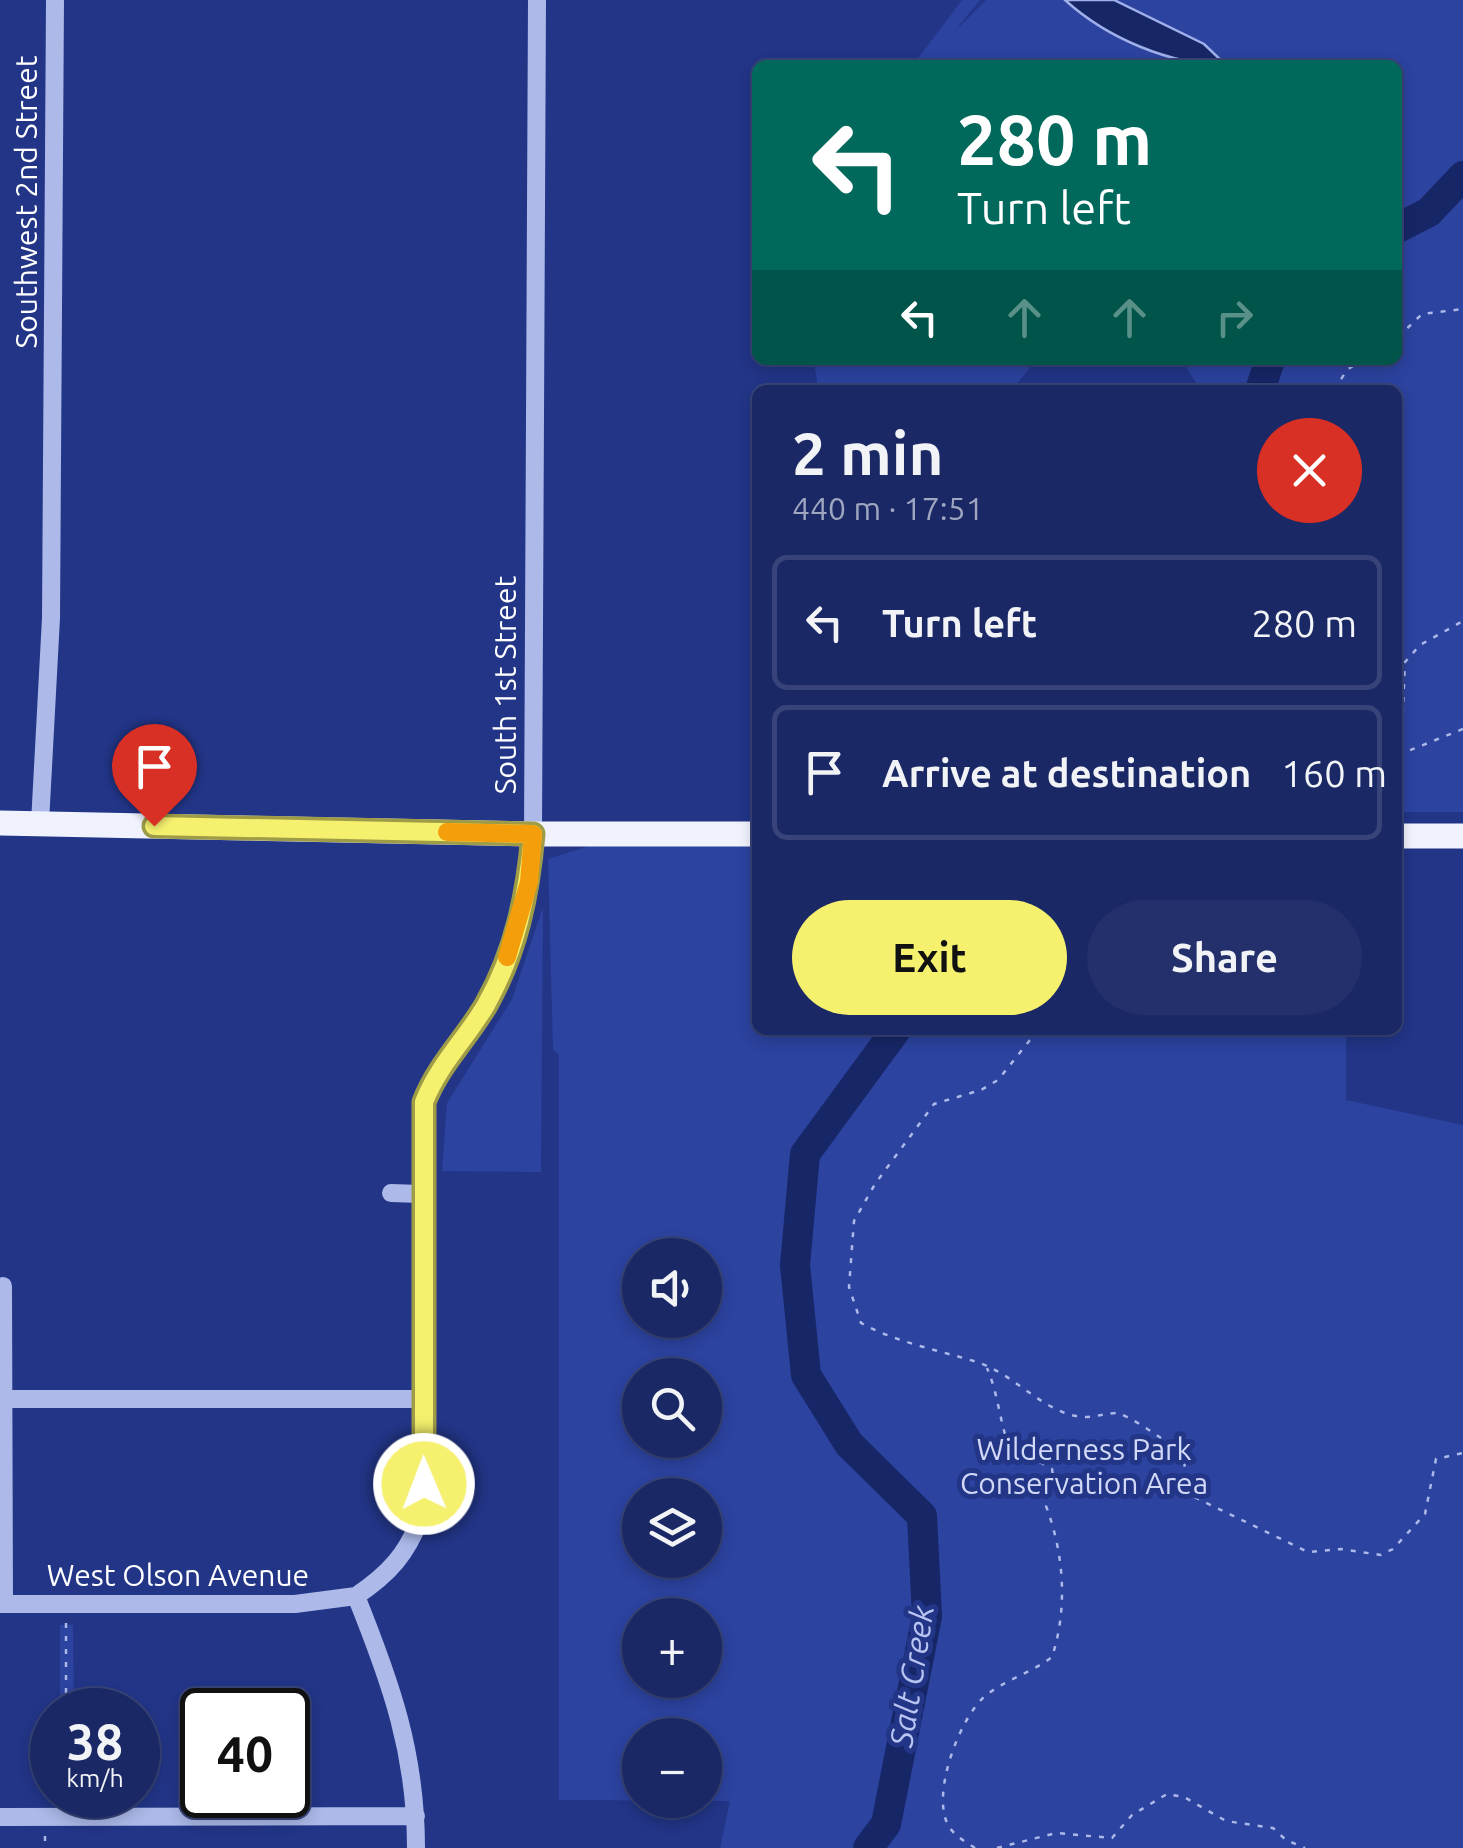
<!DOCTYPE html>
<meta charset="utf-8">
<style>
body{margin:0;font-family:Ubuntu,sans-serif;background:#23306b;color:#f1f3f6;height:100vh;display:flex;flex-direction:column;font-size:38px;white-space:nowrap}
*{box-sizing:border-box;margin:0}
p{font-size:32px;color:#9fa6bf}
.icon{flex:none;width:55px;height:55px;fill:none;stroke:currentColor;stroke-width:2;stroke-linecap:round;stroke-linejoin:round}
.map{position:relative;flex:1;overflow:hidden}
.sheet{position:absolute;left:752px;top:385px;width:650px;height:650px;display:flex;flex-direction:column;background:#1a2865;border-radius:15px;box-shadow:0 5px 15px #0003,0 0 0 2px #384479}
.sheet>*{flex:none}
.hud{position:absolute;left:752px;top:60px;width:650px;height:305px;border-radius:15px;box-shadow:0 5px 15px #0003,0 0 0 2px #384479;background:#00695c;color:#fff;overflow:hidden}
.fabs{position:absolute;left:622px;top:1238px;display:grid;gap:20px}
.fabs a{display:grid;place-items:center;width:100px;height:100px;border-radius:50%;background:#1a2865;box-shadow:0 5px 15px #0003,0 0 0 2px #384479;font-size:50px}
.speed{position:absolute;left:30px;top:1688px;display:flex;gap:20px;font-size:50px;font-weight:700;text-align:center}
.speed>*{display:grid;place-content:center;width:130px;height:130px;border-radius:50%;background:#1a2865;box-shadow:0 5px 15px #0003,0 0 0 2px #384479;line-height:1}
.speed small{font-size:25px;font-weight:400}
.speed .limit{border:5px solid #111;border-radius:15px;background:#fff;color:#111}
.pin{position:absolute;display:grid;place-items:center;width:85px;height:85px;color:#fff;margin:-102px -42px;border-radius:50% 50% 50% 0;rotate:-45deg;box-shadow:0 0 10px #0007}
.pin .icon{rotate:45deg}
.me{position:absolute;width:110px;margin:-55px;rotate:359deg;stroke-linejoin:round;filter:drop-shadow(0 0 8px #0008)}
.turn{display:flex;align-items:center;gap:35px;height:210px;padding:0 40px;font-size:45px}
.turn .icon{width:130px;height:130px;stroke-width:2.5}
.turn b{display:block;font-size:70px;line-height:85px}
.lanes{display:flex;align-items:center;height:95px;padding:0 40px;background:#0003;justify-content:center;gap:50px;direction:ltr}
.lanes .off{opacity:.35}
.round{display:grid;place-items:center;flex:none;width:105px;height:105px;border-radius:52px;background:#23306b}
.overview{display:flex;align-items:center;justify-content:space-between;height:170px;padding:0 40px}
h1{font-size:60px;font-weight:700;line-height:75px}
.button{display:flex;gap:20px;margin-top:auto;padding:20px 40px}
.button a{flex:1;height:115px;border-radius:60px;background:#f5f06e;color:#111;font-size:40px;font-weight:700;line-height:115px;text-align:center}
.button a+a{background:#23306b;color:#f1f3f6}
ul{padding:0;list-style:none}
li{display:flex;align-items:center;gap:30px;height:135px;margin:0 20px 15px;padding:0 20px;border:5px solid #384479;border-radius:15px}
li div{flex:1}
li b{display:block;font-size:38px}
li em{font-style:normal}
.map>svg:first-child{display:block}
</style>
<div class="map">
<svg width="1463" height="1848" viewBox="0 0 1463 1848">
<rect width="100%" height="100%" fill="#223587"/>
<path fill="#2c439f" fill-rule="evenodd" d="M 962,0 L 980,0 L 955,31 L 986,0 L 1463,0 L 1463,812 L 1398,812 L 1398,390 L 1201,390 L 1181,360 L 1398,360 L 1398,65 L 913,65 Z
M 814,360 L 1036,360 L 1012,390 L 818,390 Z
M 595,844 L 757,846 L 758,1030 L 1346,1030 L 1346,1100 L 1463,1125 L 1463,1848 L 720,1848 L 730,1801 L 559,1800 L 559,1055 L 553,1049 L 548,859 ZM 640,1255 L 705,1255 L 705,1320 L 640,1320 ZM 640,1375 L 705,1375 L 705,1440 L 640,1440 ZM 640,1495 L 705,1495 L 705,1560 L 640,1560 ZM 640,1615 L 705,1615 L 705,1680 L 640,1680 ZM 640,1735 L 705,1735 L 705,1800 L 640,1800 Z
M 543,907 L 541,1172 L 442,1171 L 447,1103 L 512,999 Z
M 60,1625 L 73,1625 L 74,1710 L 60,1710 Z"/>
<path fill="#172666" stroke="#a0b0eb" stroke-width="2.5" d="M 1065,0 L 1114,0 L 1204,44 L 1226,65 C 1170,65 1107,38 1065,0 Z"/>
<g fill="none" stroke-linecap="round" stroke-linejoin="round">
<path stroke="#172666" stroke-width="30" d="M 1398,228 L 1429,212 L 1463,176
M 1260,390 L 1270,360
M 868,1848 L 886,1824 L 927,1616 L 922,1516 L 849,1444 L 806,1375 L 795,1265 L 805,1154 L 896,1030"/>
<path stroke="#acb9e9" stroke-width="2.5" stroke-dasharray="5 8" stroke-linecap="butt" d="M 1398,337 L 1422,314 L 1463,309
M 1334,390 L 1347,370 L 1362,360
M 1401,754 L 1405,662 L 1420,645 L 1463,621
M 1398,755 L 1463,729
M 1038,1030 L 998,1080 L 981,1090 L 934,1104 L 875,1184 L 854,1221 L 849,1287 L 861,1323 C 898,1343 938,1350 977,1362 C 1011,1373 1037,1405 1071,1415 C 1089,1420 1099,1414 1116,1413 C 1124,1412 1173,1445 1179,1452 C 1189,1463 1182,1481 1190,1495 L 1308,1552 L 1341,1549 L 1381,1555 L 1393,1549 L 1425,1514 L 1436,1459 L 1463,1453
M 66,1623 L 66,1710
M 67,1795 L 67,1798
M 45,1836 L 45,1848
M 975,1848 C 966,1842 956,1837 950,1828 C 929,1799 959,1719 984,1697 C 1004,1680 1031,1673 1052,1657 C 1068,1608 1064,1554 1046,1506 L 1054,1483 L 1052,1469 L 1008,1444 C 999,1417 998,1394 987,1368
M 997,1848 L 1056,1833 L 1112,1838 L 1132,1815 L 1167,1794 L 1184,1797 L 1226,1821 L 1273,1828 L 1286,1840 L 1305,1848"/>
<path stroke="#acb9e9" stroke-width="18" d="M 40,823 L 51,618 L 55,0
M 391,1193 L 421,1194
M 3,1286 L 4,1604
M 0,1399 L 423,1399
M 0,1604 L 295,1604 L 356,1596
M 0,1817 L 416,1816
M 416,1848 C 416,1753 391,1683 356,1596 C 389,1574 408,1553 421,1516 L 425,1102 C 439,1064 466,1039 486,1004 C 516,952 528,894 533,834 L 537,0"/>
<path stroke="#f0f2fe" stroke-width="25" d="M 0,823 L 533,834 L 758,834
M 1398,836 L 1463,836"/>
</g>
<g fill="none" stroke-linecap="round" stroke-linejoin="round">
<defs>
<path id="route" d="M 154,826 L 533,834 C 528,894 516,952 486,1005 C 466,1039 439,1064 424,1102 L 424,1484"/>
</defs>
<use href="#route" stroke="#9f9c48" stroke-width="25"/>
<use href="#route" stroke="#f5f06e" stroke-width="18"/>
<path stroke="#f59e0b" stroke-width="18" d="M 447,832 L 533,834 L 529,882 L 507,957"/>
</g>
<g text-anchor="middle" stroke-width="10" stroke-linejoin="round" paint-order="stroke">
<g font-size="30" fill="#fff" stroke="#223587">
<text transform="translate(27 202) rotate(-90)" y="10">Southwest 2nd Street</text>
<text transform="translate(506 685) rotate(-90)" y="10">South 1st Street</text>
<text x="178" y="1586">West Olson Avenue</text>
</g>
<g font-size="30" fill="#d1d9f7" stroke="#223587">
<text x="1084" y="1460">Wilderness Park<tspan x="1084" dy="34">Conservation Area</tspan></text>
</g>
<g font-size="32" font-style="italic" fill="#b8c4f1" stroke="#223587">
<text transform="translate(912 1676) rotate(-81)" y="11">Salt Creek</text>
</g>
</g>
</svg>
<div class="fabs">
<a><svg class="icon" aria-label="sound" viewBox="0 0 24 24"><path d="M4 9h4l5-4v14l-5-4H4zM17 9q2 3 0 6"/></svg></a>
<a><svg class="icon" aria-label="search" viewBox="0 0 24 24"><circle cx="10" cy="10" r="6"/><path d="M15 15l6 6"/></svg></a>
<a><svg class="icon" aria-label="layers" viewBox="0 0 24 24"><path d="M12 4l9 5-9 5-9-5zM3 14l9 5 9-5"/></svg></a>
<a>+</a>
<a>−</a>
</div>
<div class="speed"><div>38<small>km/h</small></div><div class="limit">40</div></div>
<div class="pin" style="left:154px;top:826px;background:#d93025"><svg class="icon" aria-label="arrive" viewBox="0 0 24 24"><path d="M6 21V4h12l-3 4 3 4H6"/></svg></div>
<svg class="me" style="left:424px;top:1484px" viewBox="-20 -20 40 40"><circle r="17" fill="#f5f06e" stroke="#fff" stroke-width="3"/><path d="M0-11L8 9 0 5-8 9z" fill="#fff"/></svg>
<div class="hud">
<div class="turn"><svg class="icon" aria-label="left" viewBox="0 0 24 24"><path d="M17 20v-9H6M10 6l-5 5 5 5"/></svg><div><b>280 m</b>Turn left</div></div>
<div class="lanes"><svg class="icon" aria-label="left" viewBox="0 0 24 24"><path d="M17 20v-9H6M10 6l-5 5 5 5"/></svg><svg class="icon off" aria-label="ahead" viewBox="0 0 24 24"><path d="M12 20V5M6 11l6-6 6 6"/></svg><svg class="icon off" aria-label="ahead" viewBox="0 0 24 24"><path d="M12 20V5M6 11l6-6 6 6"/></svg><svg class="icon off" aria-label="right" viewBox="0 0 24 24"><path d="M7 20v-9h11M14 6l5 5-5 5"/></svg></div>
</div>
<section class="sheet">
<div class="overview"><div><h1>2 min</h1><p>440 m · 17:51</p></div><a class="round" style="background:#d93025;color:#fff"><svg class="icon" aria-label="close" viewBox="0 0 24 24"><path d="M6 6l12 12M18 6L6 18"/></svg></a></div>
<ul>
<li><svg class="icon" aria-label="left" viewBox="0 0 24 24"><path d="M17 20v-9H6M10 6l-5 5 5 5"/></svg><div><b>Turn left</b></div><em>280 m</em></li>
<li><svg class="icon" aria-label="arrive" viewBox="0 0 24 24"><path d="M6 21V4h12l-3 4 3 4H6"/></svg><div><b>Arrive at destination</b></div><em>160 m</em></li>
</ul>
<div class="button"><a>Exit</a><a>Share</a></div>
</section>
</div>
